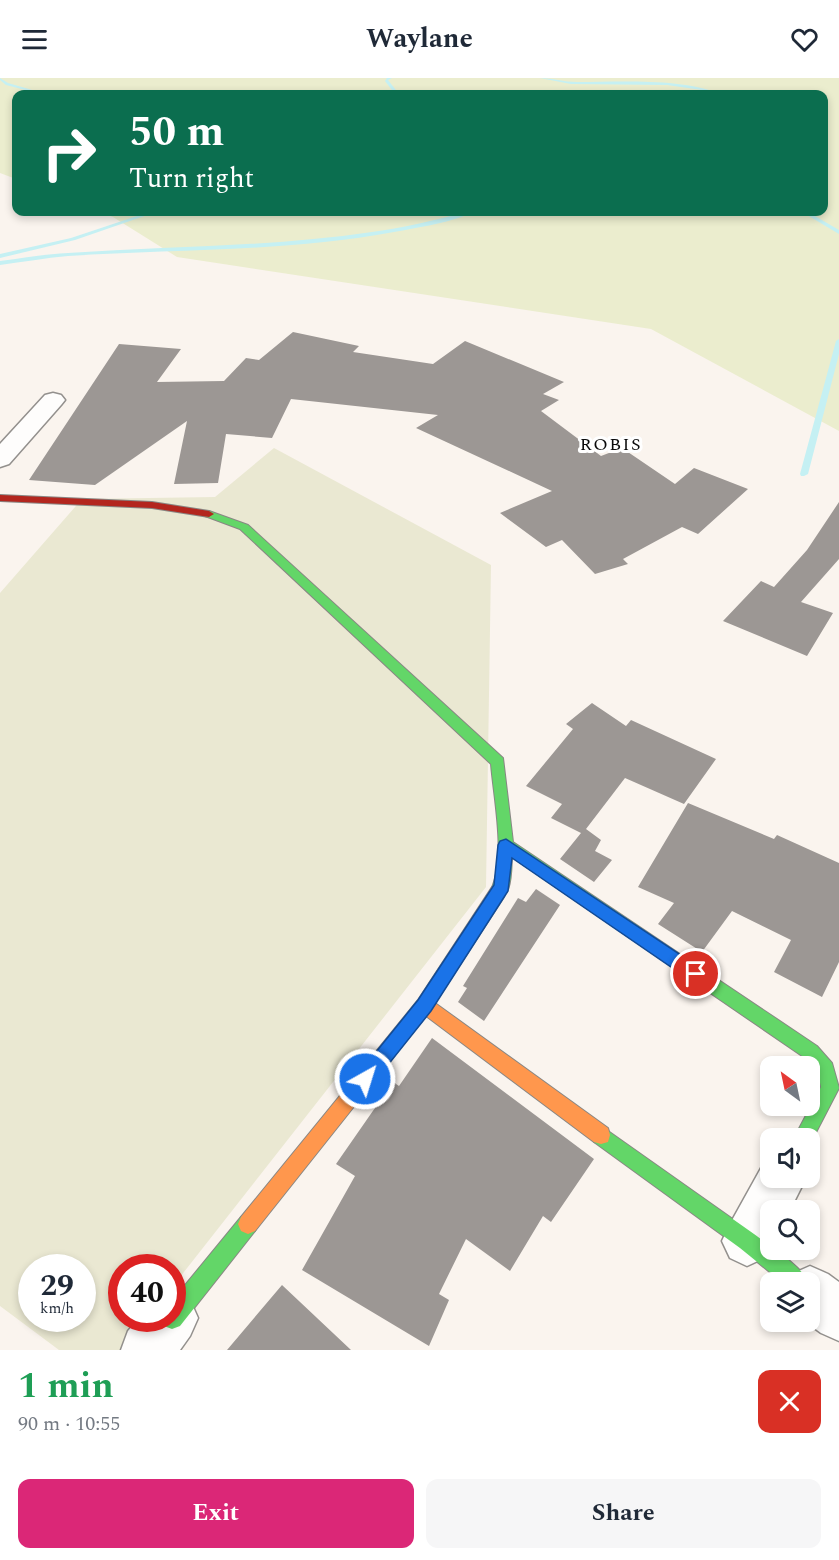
<!DOCTYPE html>
<meta charset="utf-8">
<style>
body{margin:0;font-family:Spectral,serif;background:#f6f6f7;color:#1f2937;height:100vh;display:flex;flex-direction:column;font-size:22px;white-space:nowrap}
*{box-sizing:border-box;margin:0}
p{font-size:20px;color:#747a83}
.icon{flex:none;width:33px;height:33px;fill:none;stroke:currentColor;stroke-width:2;stroke-linecap:round;stroke-linejoin:round}
.map{position:relative;height:1272px;overflow:hidden}
.side{display:flex;flex-direction:column;background:#fff;flex:1}
.side>*{flex:none}
.banner{position:absolute;left:12px;top:12px;width:816px;height:126px;border-radius:12px;box-shadow:0 3px 9px #0003;background:#0b6e4f;color:#fff;overflow:hidden}
.needle{width:39px;rotate:327deg}
.controls{position:absolute;left:760px;top:978px;display:grid;gap:12px}
.controls a{display:grid;place-items:center;width:60px;height:60px;border-radius:12px;background:#fff;box-shadow:0 3px 9px #0003;font-size:30px}
.speed{position:absolute;left:18px;top:1176px;display:flex;gap:12px;font-size:30px;font-weight:700;text-align:center}
.speed>*{display:grid;place-content:center;width:78px;height:78px;border-radius:50%;background:#fff;box-shadow:0 3px 9px #0003;line-height:1}
.speed small{font-size:15px;font-weight:400}
.speed .limit{border:9px solid #d22;background:#fff;color:#111}
.pin{position:absolute;display:grid;place-items:center;width:51px;height:51px;color:#fff;margin:-26px;border:3px solid #fff;border-radius:50%;box-shadow:0 2px 6px #0007}
.me{position:absolute;width:66px;margin:-33px;rotate:39deg;stroke-linejoin:round;filter:drop-shadow(0 0 4px #0008)}
.turn{display:flex;align-items:center;gap:21px;height:126px;padding:0 18px;font-size:27px}
.turn .icon{width:78px;height:78px;stroke-width:2.5}
.turn b{display:block;font-size:42px;line-height:51px}
.round{display:grid;place-items:center;flex:none;width:63px;height:63px;border-radius:12px;background:#f6f6f7}
.summary{display:flex;align-items:center;justify-content:space-between;height:102px;padding:0 18px}
h1{font-size:36px;font-weight:700;line-height:45px;color:#1e9e55}
.primary-button{display:flex;gap:12px;margin-top:auto;padding:12px 18px}
.primary-button a{flex:1;height:69px;border-radius:12px;background:#db2777;color:#fff;font-size:24px;font-weight:700;line-height:69px;text-align:center}
.primary-button a+a{background:#f6f6f7;color:#1f2937}
header{display:flex;justify-content:space-between;align-items:center;height:78px;padding:0 18px;background:#fff;font-size:27px;font-weight:700}
.map>svg:first-child{display:block}
</style>
<header><svg class="icon" aria-label="menu" viewBox="0 0 24 24"><path d="M4 6h16M4 12h16M4 18h16"/></svg>Waylane<svg class="icon" aria-label="heart" viewBox="0 0 24 24"><path d="M12 20l-8-8c-3-5 5-10 8-4 3-6 11-1 8 4z"/></svg></header>
<div class="map">
<svg width="839" height="1272" viewBox="0 0 839 1272">
<rect width="100%" height="100%" fill="#faf4ee"/>
<path fill="#ebedce" d="M 0,0 L 839,0 L 839,353 L 651,251 L 177,179 L 113,139 L 99,134 L 824,134 L 824,16 L 16,16 L 16,101 L 0,95 Z"/>
<path fill="#eae8d2" fill-rule="evenodd" d="M 274,370 L 491,487 L 486,809 L 173,1208 L 172,1190 L 122,1190 L 122,1240 L 147,1241 L 123,1272 L 59,1272 L 0,1228 L 0,515 L 82,421 L 215,419 ZM 32,1190 L 82,1190 L 82,1240 L 32,1240 Z"/>
<g fill="none" stroke-linecap="round" stroke-linejoin="round">
<path fill="#c5f0f3" fill-rule="evenodd" d="M 0,0 L 8,5 L 46,16 L 41,16 L 6,7 L 0,2 Z
M 387,0 L 392,0 L 388,2 L 399,16 L 395,16 L 385,3 Z
M 540,0 C 552,0 564,4 577,4 C 621,4 681,0 720,16 L 715,16 L 702,12 L 667,7 L 571,6 Z
M 149,134 L 156,134 L 75,162 L 0,180 L 0,176 L 71,160 Z
M 466,134 L 473,134 C 454,144 416,150 394,154 C 286,174 176,171 68,178 C 45,180 23,184 0,187 L 0,183 C 23,180 45,176 68,175 C 169,168 271,169 372,154 C 404,150 435,142 466,134 Z
M 802,134 L 808,134 L 839,152 L 839,156 Z
M 839,261 L 839,276 L 808,396 L 804,398 L 801,398 L 800,396 L 836,263 Z"/>
</g>
<path fill="#9c9794" d="M 293,254 L 359,268 L 353,274 L 433,286 L 465,263 L 564,304 L 543,316 L 559,322 L 541,333 L 601,378 L 622,370 L 675,406 L 694,390 L 748,411 L 698,456 L 682,449 L 623,481 L 628,486 L 595,496 L 562,462 L 546,469 L 500,435 L 552,413 L 416,350 L 438,337 L 291,321 L 272,360 L 226,356 L 218,405 L 174,406 L 187,343 L 95,407 L 29,402 L 119,266 L 181,271 L 157,304 L 224,303 L 246,280 L 259,282 Z
M 839,424 L 839,481 L 801,524 L 833,535 L 807,578 L 723,543 L 761,503 L 774,509 L 807,472 Z
M 592,625 L 626,648 L 631,642 L 716,681 L 684,726 L 625,700 L 586,751 L 601,762 L 595,773 L 612,782 L 594,804 L 560,781 L 581,755 L 551,740 L 562,726 L 526,708 L 573,651 L 566,646 Z
M 688,725 L 774,761 L 777,757 L 839,785 L 839,884 L 822,919 L 774,894 L 791,862 L 732,833 L 702,874 L 658,846 L 674,825 L 638,809 Z
M 536,811 L 560,827 L 484,943 L 458,924 L 467,910 L 463,908 L 518,820 L 526,824 Z
M 432,960 L 594,1081 L 551,1144 L 543,1138 L 510,1193 L 466,1161 L 439,1216 L 449,1222 L 429,1268 L 302,1192 L 355,1098 L 336,1086 L 393,1004 L 399,1008 Z
M 282,1207 L 351,1272 L 227,1272 Z"/>
<g fill="none" stroke-linecap="round" stroke-linejoin="round">
<defs>
<path id="street" d="M 53,315 L 61,317 L 65,322 L 61,327 L 9,386 L 0,389 L 0,366 L 45,317 Z
M 771,1081 L 771,1100 L 806,1100 L 790,1132 L 771,1132 L 771,1168 L 764,1180 L 747,1188 L 730,1180 L 722,1163 L 730,1146 L 765,1083 Z
M 810,1188 L 828,1196 L 839,1204 L 839,1263 L 821,1255 L 806,1244 L 810,1244 L 810,1204 L 788,1204 L 792,1196 Z
M 172,1214 L 190,1222 L 198,1240 L 190,1258 L 180,1272 L 121,1272 L 128,1253 L 139,1240 L 172,1240 Z"/>
<path id="fast" d="M 209,433 L 248,447 L 503,680 L 513,764 L 817,968 L 832,985 L 839,1010 L 810,1066 L 810,1060 L 794,1060 L 821,1009 L 818,995 L 805,980 L 512,779 C 511,792 513,826 492,819 L 490,814 C 507,781 494,723 491,686 L 240,451 L 205,438 L 205,434 Z
M 601,1048 L 754,1156 C 767,1166 804,1190 808,1204 L 782,1204 L 740,1170 L 594,1064 L 592,1057 L 594,1050 Z
M 248,1136 L 255,1139 L 258,1146 L 255,1153 L 180,1248 L 172,1251 L 164,1248 L 162,1240 L 172,1240 L 172,1223 L 241,1139 Z"/>
<path id="slow" d="M 498,807 L 504,809 L 506,814 L 504,819 L 435,925 L 608,1050 L 610,1057 L 608,1064 L 601,1066 L 594,1064 L 426,938 L 255,1153 L 248,1156 L 241,1153 L 238,1146 L 241,1139 L 418,922 L 492,809 Z"/>
<path id="jam" d="M 0,417 L 152,424 L 209,433 L 214,436 L 209,439 L 152,430 L 0,423 Z"/>
</defs>
<use href="#street" stroke="#93908d" stroke-width="3"/>
<use href="#fast" stroke="#898784" stroke-width="2"/>
<use href="#slow" stroke="#898784" stroke-width="2"/>
<use href="#jam" stroke="#898784" stroke-width="2"/>
<use href="#street" fill="#fefdfc" fill-rule="evenodd"/>
<use href="#fast" fill="#63d668" fill-rule="evenodd"/>
<use href="#slow" fill="#ff974d" fill-rule="evenodd"/>
<use href="#jam" fill="#b3261e" fill-rule="evenodd"/>
</g>
<path fill="#1a73e8" stroke="#114b97" stroke-width="1.5" d="M 506,761 L 702,891 L 705,896 L 702,902 L 696,904 L 690,902 L 512,780 L 508,813 L 431,933 L 372,1007 L 365,1010 L 359,1007 L 356,1001 L 359,995 L 418,922 L 494,807 L 498,767 L 500,763 Z"/>
<g text-anchor="middle" stroke-width="6" stroke-linejoin="round" paint-order="stroke">
<g font-size="18" letter-spacing="1.5" fill="#0b0b0b" stroke="#fff">
<text x="611" y="372">ROBIS</text>
</g>
</g>
</svg>
<div class="controls">
<a><svg class="needle" viewBox="-14 -14 28 28"><path d="M0-13l5 13h-10z" fill="#e53935"/><path d="M0 13l5-13h-10z" fill="#747a83"/></svg></a>
<a><svg class="icon" aria-label="sound" viewBox="0 0 24 24"><path d="M4 9h4l5-4v14l-5-4H4zM17 9q2 3 0 6"/></svg></a>
<a><svg class="icon" aria-label="search" viewBox="0 0 24 24"><circle cx="10" cy="10" r="6"/><path d="M15 15l6 6"/></svg></a>
<a><svg class="icon" aria-label="layers" viewBox="0 0 24 24"><path d="M12 4l9 5-9 5-9-5zM3 14l9 5 9-5"/></svg></a>
</div>
<div class="speed"><div>29<small>km/h</small></div><div class="limit">40</div></div>
<div class="pin" style="left:696px;top:896px;background:#d93025"><svg class="icon" aria-label="arrive" viewBox="0 0 24 24"><path d="M6 21V4h12l-3 4 3 4H6"/></svg></div>
<svg class="me" style="left:365px;top:1001px" viewBox="-20 -20 40 40"><circle r="17" fill="#1a73e8" stroke="#fff" stroke-width="3"/><path d="M0-11L8 9 0 5-8 9z" fill="#fff"/></svg>
<div class="banner">
<div class="turn"><svg class="icon" aria-label="right" viewBox="0 0 24 24"><path d="M7 20v-9h11M14 6l5 5-5 5"/></svg><div><b>50 m</b>Turn right</div></div>
</div>
</div>
<section class="side">
<div class="summary"><div><h1>1 min</h1><p>90 m · 10:55</p></div><a class="round" style="background:#d93025;color:#fff"><svg class="icon" aria-label="close" viewBox="0 0 24 24"><path d="M6 6l12 12M18 6L6 18"/></svg></a></div>
<div class="primary-button"><a>Exit</a><a>Share</a></div>
</section>
